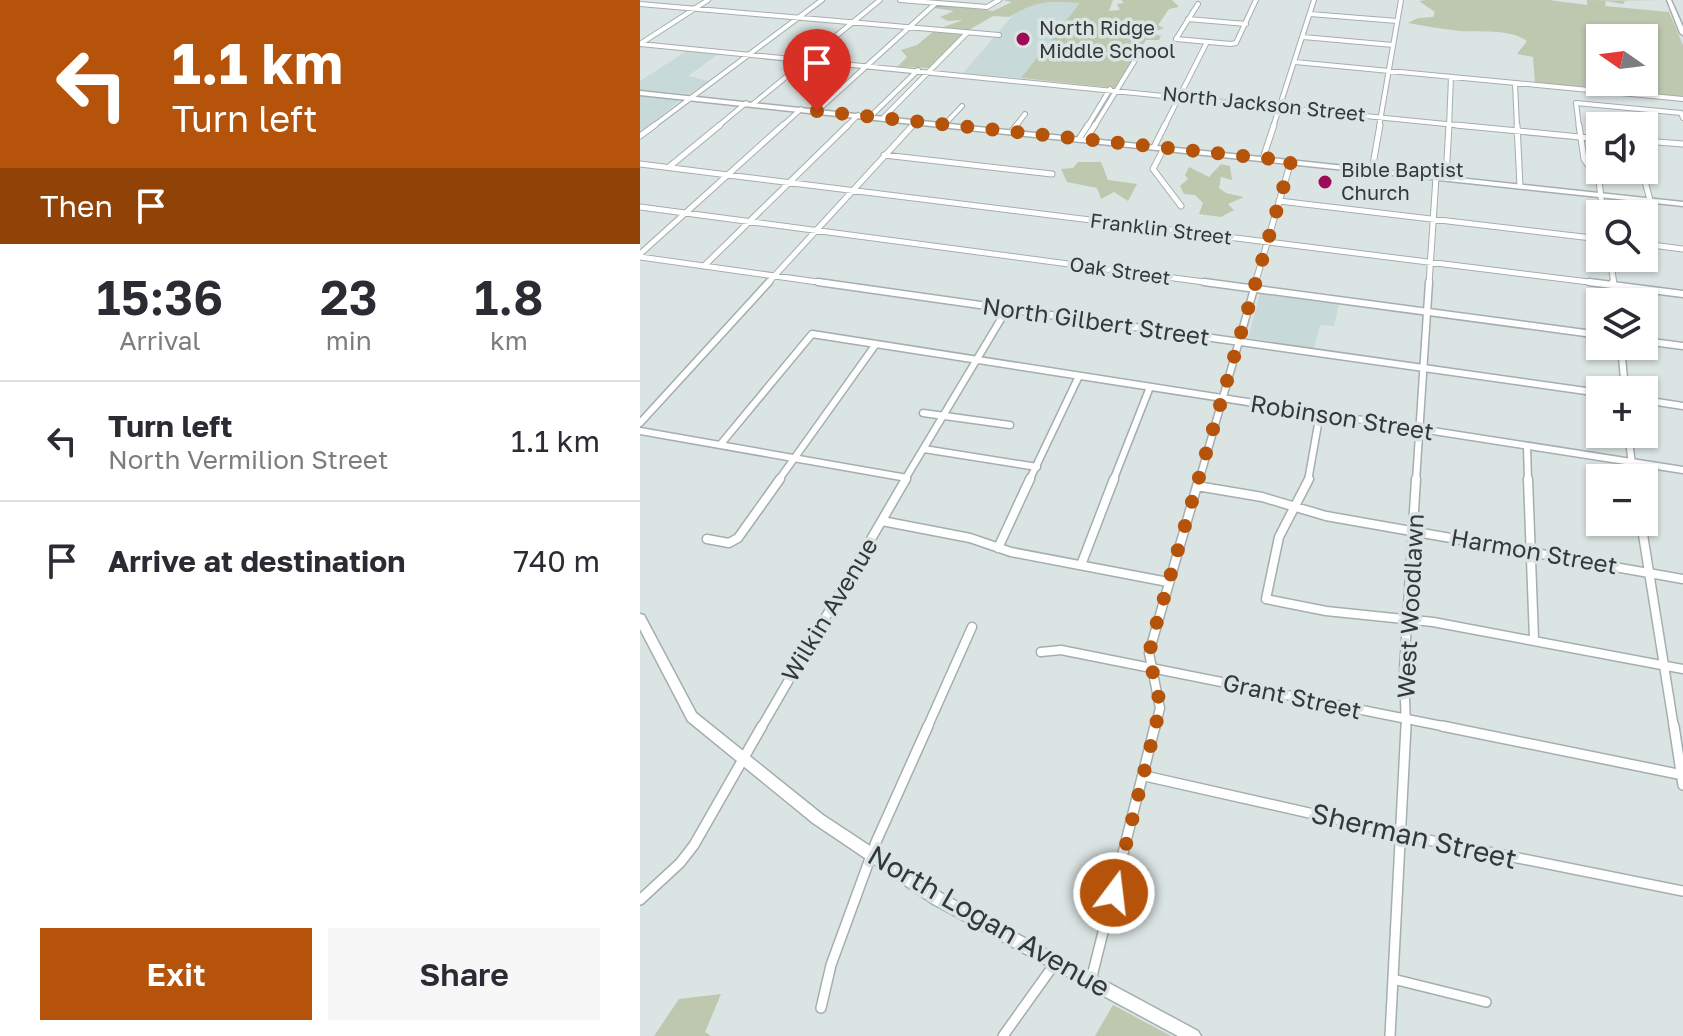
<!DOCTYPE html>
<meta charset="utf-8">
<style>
body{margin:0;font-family:"Golos Text",sans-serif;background:#f7f7f7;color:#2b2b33;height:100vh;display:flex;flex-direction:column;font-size:30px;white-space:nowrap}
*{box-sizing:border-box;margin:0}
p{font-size:26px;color:#7c7c81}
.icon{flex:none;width:44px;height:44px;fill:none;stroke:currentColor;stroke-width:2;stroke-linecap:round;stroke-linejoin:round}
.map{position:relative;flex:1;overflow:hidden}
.drawer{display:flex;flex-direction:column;background:#fff;width:640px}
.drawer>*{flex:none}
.banner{background:#b45309;color:#fff;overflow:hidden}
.needle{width:52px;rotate:284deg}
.controls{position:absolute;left:946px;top:24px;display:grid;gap:16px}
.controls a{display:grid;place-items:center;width:72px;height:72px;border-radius:0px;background:#fff;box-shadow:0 2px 6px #0004;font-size:40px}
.pin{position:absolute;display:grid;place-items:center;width:68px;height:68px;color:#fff;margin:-82px -34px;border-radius:50% 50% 50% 0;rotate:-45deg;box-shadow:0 0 8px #0007}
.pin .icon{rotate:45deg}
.me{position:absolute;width:88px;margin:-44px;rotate:15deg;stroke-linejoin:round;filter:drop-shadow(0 0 6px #0008)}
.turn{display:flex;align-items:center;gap:28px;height:168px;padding:0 40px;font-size:36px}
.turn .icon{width:104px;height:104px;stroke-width:2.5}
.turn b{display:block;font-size:56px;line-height:68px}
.then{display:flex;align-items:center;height:76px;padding:0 40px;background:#0003;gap:16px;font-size:30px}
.eta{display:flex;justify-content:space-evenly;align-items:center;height:136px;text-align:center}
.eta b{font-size:48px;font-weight:600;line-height:56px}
.action{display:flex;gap:16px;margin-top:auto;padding:16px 40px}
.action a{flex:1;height:92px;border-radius:0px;background:#b45309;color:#fff;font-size:32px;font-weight:600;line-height:92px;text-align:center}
.action a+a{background:#f7f7f7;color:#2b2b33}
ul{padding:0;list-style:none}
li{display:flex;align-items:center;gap:24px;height:120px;padding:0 40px;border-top:2px solid #e1e1e2}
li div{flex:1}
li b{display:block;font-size:30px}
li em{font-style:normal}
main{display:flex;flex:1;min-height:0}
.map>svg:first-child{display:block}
</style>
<main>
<section class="drawer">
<div class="banner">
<div class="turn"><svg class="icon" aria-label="left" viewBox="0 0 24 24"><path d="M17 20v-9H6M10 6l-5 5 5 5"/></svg><div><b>1.1 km</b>Turn left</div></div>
<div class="then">Then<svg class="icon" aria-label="arrive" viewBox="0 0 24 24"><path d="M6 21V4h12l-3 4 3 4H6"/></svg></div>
</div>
<div class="eta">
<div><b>15:36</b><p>Arrival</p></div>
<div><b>23</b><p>min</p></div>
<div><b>1.8</b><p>km</p></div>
</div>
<ul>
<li><svg class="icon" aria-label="left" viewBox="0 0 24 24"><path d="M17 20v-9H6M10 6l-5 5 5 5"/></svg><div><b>Turn left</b><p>North Vermilion Street</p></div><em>1.1 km</em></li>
<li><svg class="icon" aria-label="arrive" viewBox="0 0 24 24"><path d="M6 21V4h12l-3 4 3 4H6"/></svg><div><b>Arrive at destination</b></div><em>740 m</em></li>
</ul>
<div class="action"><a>Exit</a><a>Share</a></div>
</section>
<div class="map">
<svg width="1043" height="1036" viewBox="0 0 1043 1036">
<rect width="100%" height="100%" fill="#dae4e3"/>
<path fill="#c7dad9" d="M 400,1 L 441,3 L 381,78 L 323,73 L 373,15 L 381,7 Z
M 48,50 L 80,53 L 48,76 L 69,81 L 50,94 L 0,90 L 0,81 Z
M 0,96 L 38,100 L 39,101 L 0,133 Z
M 620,294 L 699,304 L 694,326 L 680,325 L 674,348 L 608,338 Z"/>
<path fill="#bdc8af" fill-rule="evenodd" d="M 362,0 L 473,0 L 469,11 L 480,10 L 477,4 L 484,3 L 481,0 L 532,0 L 539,7 L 529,9 L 518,25 L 524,28 L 511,33 L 521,36 L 519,40 L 506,40 L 501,48 L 518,49 L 506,52 L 503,57 L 495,56 L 475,88 L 381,78 L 440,3 C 405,1 398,0 369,17 L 353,16 L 327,31 L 298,29 L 323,20 L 308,21 L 300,17 L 314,11 L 294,8 L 298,4 L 353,11 L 372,2 Z
M 786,0 L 909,0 L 947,5 L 947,0 L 1023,1 L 985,1 L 983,4 L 966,1 L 965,6 L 1029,12 L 1043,45 L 1043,97 L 895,83 L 893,57 L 877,54 L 887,41 C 869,28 840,33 819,31 C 802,29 785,26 768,23 L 778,18 L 793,17 L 795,12 L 779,1 ZM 960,38 L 1004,38 L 1004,82 L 960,82 Z
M 295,30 L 324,34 L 289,68 L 257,67 L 267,57 L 261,50 L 277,45 Z
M 438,162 L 461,162 L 468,180 L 497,184 L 488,201 L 474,192 L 461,199 L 457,188 L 427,182 L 421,169 L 433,168 Z
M 581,164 L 590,166 L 592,180 L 581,177 L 579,188 L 586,193 L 604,197 L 588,204 L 594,210 L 581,217 L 559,214 L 563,203 L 555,195 L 544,194 L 540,186 L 548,179 L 545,175 L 549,167 L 569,177 Z
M 81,994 L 65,1032 L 71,1036 L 14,1036 L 39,999 Z
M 473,1005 L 531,1036 L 455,1036 Z"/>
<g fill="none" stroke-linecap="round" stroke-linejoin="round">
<defs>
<path id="street-far4" d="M 260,0 L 347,7 L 359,0
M 0,4 L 359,35
M 558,4 L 536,39 L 591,44 L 596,43 L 616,0
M 670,14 L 757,21
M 548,19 L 606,24
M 663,37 L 753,45
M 0,44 L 836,127
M 0,44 L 68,0
M 655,62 L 1043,99
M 875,83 L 877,127
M 113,104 L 240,0
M 177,111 L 296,3
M 231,116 L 278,70
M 243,118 L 327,33
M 305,124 L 322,106
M 12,127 L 182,0
M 77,127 L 106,103
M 141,127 L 161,109
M 206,127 L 218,115
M 271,127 L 276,121
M 375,127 L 385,114
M 447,127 L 470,89
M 454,127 L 497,57
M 524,127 L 567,42
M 633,127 L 674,0
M 739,127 L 761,0
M 809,127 L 811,77
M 939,127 L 936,103 L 1041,113 L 1043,118"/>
<path id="street-far3" d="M 816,125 L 960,139
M 877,125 L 880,186
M 939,125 L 944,159 L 959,181 L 963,214
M 372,131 L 377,125
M 0,136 L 15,125
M 439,139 L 448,125
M 446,139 L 455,125
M 1004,141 L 1043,144
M 514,147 L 525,125
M 524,148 L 513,169 L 541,206
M 244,155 L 412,174
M 623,158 L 634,125
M 0,164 L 965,284
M 29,167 L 80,125
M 732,170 L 740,125
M 1002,170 L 1010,200
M 806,178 L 809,125
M 639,201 L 960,239
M 0,207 L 579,284
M 1004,244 L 1043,249
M 0,254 L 143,125
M 0,257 L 192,284
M 970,258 L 974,284
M 64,266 L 208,125
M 127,284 L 273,125
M 615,284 L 651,161
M 789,284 L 796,177"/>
<path id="street-far2" d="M 178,282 L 960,393
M 564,282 L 960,335
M 949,282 L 1043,294
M 973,282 L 976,302
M 1004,341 L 1043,346
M 981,346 L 985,390
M 1004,400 L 1043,406
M 283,413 L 370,425
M 0,423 L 129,282
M 0,431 L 267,478
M 988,434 L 994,478
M 80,445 L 172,334 L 1043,470
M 887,446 L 888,481
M 284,449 L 397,467
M 138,481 L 236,344
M 264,481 L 367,309
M 389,481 L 439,376
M 473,481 L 510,387
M 559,481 L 616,282
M 668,481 L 680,413
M 776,481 L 789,282"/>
<path id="street-far1" d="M 669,479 L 639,537 L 626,599 L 686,611 L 793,622 L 1043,669
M 888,479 L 894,639
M 557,486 L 622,497 L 686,516 L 1043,579
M 242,521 L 330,538 L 371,552 L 528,582
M 1001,522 L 1034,728
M 67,539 L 89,543 L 98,538 L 140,479
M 358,548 L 390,479
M 441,565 L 474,479
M 401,652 L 421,650 L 812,728
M 121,728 L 266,479
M 287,728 L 332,627
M 515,728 L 520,708 L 509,653 L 559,479
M 766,728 L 764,670 L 776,479"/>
<path id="street" d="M 802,726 L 1043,775
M 1034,726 L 1043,785
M 505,776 L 793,841 L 1043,891
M 0,900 L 40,863 L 54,845 L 122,726
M 753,979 L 846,1002
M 451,980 L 515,726
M 181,1008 L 191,965 L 236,842 L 288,726
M 363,1036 L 416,962
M 750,1036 L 766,726"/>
<path id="secondary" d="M 1027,0 L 1031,0 L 1043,27 L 1043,35 L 1040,33 Z
M 0,614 L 4,615 L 56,713 L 183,815 L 303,894 L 558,1031 L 561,1036 L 538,1036 L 293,904 L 173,823 L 48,721 L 0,629 Z"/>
<path id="primary" d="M 0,91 L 1043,202 L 1043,206 L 0,95 Z"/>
</defs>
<use href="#street-far4" stroke="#a5aeae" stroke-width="6"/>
<use href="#street-far3" stroke="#a5aeae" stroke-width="7"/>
<use href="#street-far2" stroke="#a5aeae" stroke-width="9"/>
<use href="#street-far1" stroke="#a5aeae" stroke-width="11"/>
<use href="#street" stroke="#a5aeae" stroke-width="12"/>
<use href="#secondary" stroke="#a5aeae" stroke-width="3"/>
<use href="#primary" stroke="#a5aeae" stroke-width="3"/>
<use href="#street-far4" stroke="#fff" stroke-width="4"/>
<use href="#street-far3" stroke="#fff" stroke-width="5"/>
<use href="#street-far2" stroke="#fff" stroke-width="6"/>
<use href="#street-far1" stroke="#fff" stroke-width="8"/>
<use href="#street" stroke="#fff" stroke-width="9"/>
<use href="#secondary" fill="#fff" fill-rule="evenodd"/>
<use href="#primary" fill="#fff" fill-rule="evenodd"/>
</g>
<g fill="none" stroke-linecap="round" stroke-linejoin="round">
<path stroke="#b45309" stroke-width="14" stroke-dasharray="0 25.2" d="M 177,111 L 651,161 L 512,639 C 506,664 518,683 520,708 L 474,893"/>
</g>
<g fill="#9d0b56" stroke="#dae4e3" stroke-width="3">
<circle cx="383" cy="39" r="8"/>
<circle cx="685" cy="182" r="8"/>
</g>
<g text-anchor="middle" stroke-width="7" stroke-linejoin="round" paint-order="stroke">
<g font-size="20" fill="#343838" stroke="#dae4e3" text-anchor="start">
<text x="399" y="35">North Ridge<tspan x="399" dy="23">Middle School</tspan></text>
<text x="701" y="177">Bible Baptist<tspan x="701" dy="23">Church</tspan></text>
</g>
<g font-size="20" fill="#343838" stroke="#dae4e3">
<text transform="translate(624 104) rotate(6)" y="7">North Jackson Street</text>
<text transform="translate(521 229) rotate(7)" y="7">Franklin Street</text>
<text transform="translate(480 271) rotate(8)" y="7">Oak Street</text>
</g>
<g font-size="24" fill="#343838" stroke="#dae4e3">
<text transform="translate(456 322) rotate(8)" y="8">North Gilbert Street</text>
<text transform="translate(702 418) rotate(9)" y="8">Robinson Street</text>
<text transform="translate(894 552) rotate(10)" y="8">Harmon Street</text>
<text transform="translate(771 606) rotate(-87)" y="8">West Woodlawn</text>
<text transform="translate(190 610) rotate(-59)" y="8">Wilkin Avenue</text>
<text transform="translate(652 697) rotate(12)" y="8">Grant Street</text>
</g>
<g font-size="28" fill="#343838" stroke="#dae4e3">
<text transform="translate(774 836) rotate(13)" y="10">Sherman Street</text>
<text transform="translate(349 921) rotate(30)" y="10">North Logan Avenue</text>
</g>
</g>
</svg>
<div class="controls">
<a><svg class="needle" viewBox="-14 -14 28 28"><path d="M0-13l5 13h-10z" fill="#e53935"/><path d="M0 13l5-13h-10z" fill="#7c7c81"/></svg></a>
<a><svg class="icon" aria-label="sound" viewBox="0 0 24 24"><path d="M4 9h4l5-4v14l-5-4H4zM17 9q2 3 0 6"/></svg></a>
<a><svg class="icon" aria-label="search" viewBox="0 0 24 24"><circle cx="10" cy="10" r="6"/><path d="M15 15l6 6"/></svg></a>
<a><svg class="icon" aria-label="layers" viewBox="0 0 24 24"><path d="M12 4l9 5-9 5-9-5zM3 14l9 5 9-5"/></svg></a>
<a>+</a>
<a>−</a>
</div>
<div class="pin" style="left:177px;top:111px;background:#d93025"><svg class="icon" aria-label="arrive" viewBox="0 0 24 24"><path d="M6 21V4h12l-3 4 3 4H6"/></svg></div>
<svg class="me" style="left:474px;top:893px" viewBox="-20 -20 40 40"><circle r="17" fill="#b45309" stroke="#fff" stroke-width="3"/><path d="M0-11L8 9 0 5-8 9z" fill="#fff"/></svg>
</div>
</main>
